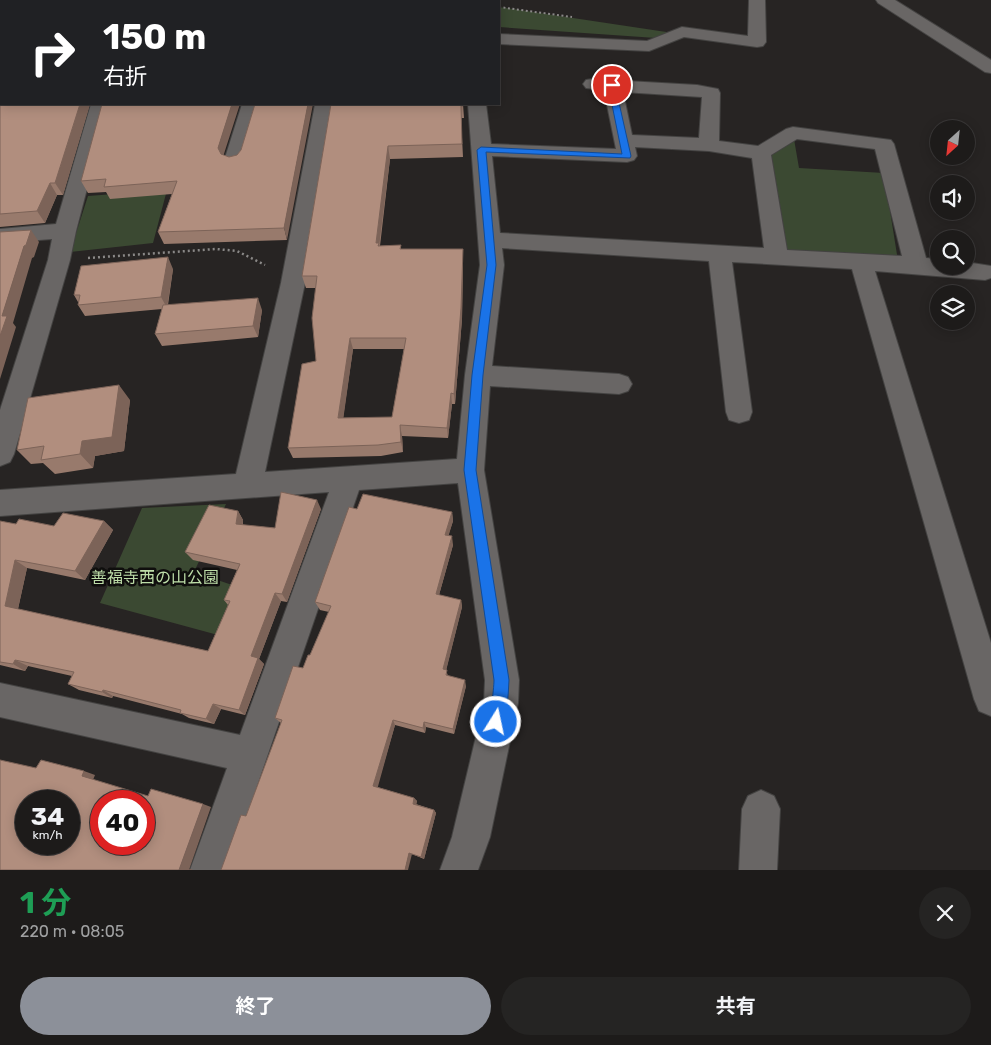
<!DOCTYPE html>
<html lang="ja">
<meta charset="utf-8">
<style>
body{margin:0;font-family:Rubik,"Noto Sans JP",sans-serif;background:#252423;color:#f1f3f6;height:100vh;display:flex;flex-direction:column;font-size:19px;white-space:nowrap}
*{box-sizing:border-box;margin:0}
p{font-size:16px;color:#a0a1a2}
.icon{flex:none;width:28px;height:28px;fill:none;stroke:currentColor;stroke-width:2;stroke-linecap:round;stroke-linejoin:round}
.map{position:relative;height:870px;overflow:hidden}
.drawer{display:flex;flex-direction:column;background:#1d1b1a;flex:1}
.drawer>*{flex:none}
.top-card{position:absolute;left:0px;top:0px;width:500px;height:105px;box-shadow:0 2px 12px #0003,0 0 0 1px #3b3939;background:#202124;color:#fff;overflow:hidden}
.needle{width:32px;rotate:207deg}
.controls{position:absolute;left:930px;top:120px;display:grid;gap:10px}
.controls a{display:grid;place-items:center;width:45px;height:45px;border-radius:50%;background:#1d1b1a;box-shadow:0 2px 12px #0003,0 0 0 1px #3b3939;font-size:25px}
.speed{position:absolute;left:15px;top:790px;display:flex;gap:10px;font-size:25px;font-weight:700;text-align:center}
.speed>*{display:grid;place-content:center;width:65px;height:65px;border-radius:50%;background:#1d1b1a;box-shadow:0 2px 12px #0003,0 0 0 1px #3b3939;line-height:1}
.speed small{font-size:12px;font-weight:400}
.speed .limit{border:8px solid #d22;background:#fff;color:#111}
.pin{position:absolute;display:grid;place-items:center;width:42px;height:42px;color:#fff;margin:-21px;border:2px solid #fff;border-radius:50%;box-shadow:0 1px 5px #0007}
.me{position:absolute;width:55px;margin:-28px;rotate:10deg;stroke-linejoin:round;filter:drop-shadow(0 0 4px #0008)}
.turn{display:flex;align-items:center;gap:18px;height:105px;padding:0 20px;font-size:22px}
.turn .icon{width:65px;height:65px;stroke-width:2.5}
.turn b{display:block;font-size:35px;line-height:42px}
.round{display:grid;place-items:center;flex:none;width:52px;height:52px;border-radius:26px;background:#252423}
.overview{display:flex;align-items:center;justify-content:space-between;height:85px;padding:0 20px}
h1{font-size:30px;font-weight:700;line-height:38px;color:#1e9e55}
.primary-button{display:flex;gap:10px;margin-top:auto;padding:10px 20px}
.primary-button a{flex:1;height:58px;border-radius:30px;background:#8c9099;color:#fff;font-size:20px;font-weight:700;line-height:58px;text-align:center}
.primary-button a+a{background:#252423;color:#f1f3f6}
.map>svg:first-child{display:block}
</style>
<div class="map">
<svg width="991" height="870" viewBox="0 0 991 870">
<rect width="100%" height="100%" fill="#272423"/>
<path fill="#3b4932" d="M 499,7 L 673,33 L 656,38 L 499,27 Z
M 794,139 L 799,168 L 884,173 L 898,261 L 787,250 L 768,156 Z
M 167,190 L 153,243 L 70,252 L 88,196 Z
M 226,504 L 194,572 L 238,587 L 218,635 L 100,603 L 142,508 Z"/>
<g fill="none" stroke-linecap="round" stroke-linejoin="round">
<defs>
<path id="minor" d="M 121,0 L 137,0 L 137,1 L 121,1 Z
M 453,0 L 469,0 L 469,1 L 453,1 Z
M 749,0 L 765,0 L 766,42 L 763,46 L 757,47 L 684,37 L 649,51 L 499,44 L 499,34 L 647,41 L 682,27 L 748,36 Z
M 876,0 L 895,0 L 991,60 L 991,73 L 985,72 L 878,3 Z
M 592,79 L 697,85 L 718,89 L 720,93 L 719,141 L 758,146 L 786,129 L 793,127 L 891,140 L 894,144 L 926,258 L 939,259 L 939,266 L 966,266 L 966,262 L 991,266 L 991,278 L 985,280 L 875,271 L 991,643 L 991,716 L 979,711 L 974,699 L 852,269 L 732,262 L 752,412 L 749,420 L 739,423 L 729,420 L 726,412 L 709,261 L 502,248 L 504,265 L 492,366 L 619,374 L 628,377 L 632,384 L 628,391 L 619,394 L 490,386 L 484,470 L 519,680 L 518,703 L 490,837 L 478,870 L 440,870 L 452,837 L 484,703 L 485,680 L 458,483 L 359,490 L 228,870 L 190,870 L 227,768 L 0,717 L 0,683 L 240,735 L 329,492 L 0,516 L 0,490 L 236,474 L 281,283 L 315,104 L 333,104 L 305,283 L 265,472 L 457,459 L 465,375 L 480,265 L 468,104 L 486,104 L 491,144 L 616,149 L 604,90 L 586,88 L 583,84 L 586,80 ZM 623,92 L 702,97 L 699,138 L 632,135 ZM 797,139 L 875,149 L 902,256 L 787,250 L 771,155 ZM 635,147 L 709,151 L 752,158 L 764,248 L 500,233 L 492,156 L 627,162 L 634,160 L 637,156 Z
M 91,104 L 109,104 L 76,231 L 70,260 L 14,454 L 10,462 L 0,466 L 0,410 L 48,260 L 52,239 L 0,243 L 0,229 L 56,224 Z
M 242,104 L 260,104 L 244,161 L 241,165 L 234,167 L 227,165 L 224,161 Z
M 761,790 L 774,796 L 780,809 L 777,870 L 739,870 L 742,809 L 748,796 Z"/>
</defs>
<use href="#minor" stroke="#444342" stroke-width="2"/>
<path stroke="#8a8887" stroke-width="2" stroke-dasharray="2 2.5" stroke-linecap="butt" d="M 499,7 L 572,17"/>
<path stroke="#8a8887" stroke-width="2.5" stroke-dasharray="2 3" stroke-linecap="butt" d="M 88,258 L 216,249 L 237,251 L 265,265"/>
<use href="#minor" fill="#696665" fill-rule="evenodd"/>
</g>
<path fill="#987a6c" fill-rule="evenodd" d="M 0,56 L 1,56 L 1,104 L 90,104 L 63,195 L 57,195 L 45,223 L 0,227 Z
M 255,104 L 287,240 L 164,244 L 158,232 L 172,194 L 110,199 L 106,192 L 88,193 L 81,181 L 224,155 L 229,157 L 237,155 L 241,150 Z
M 331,104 L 463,104 L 464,118 L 461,118 L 463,157 L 390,159 L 380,246 L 401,245 L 401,249 L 463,261 L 462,319 L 455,404 L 452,404 L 448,438 L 402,436 L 403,452 L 381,456 L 293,458 L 288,448 L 316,361 L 316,288 L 306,288 L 302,276 ZM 353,349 L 404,349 L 392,417 L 343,418 Z
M 173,269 L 168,305 L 262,310 L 258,337 L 162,346 L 155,334 L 162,309 L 85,316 L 78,305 L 78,302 L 74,295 Z
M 130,400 L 124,451 L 95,456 L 93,468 L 55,474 L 43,463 L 31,464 L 17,450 Z
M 321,509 L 287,602 L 281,601 L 259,659 L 264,664 L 245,715 L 221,709 L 214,724 L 189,718 L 182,714 L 113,696 L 112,698 L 79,690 L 68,684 L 72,676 L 28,666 L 25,671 L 0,665 L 0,521 L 16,524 L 54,526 L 104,521 L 113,530 L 85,580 L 27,568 L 18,609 L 208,651 L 228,605 L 224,600 L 237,570 L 193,560 L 185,552 L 238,511 L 243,520 L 243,525 L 275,528 Z
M 357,509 L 452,512 L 453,521 L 448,536 L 453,545 L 439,595 L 461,600 L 462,607 L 446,670 L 448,676 L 466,686 L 454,734 L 426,727 L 425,733 L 395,725 L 377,787 L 414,798 L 417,801 L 416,804 L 434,810 L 436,813 L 424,859 L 412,854 L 246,816 L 281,723 L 275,718 L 310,655 L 329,612 L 320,610 L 315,602 Z"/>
<path fill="#7c6358" d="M 80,104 L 90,104 L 63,195 L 55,183 Z
M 232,104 L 240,104 L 222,160 L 218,148 Z
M 308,104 L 313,104 L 287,240 L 284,228 Z
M 388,146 L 390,159 L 379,247 L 376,243 Z
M 50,183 L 57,195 L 45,223 L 37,211 Z
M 31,230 L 39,242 L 34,257 L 32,258 L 13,323 L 16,327 L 0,379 L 0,336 L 2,316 L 24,246 Z
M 463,249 L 463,261 L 462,319 L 455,404 L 454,394 Z
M 168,257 L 173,269 L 167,308 L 161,297 Z
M 258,298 L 262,310 L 258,337 L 253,326 Z
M 350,338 L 353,349 L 342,428 L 338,418 Z
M 119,385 L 130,400 L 124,451 L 95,456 L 93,468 L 80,454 L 82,441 Z
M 451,393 L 452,404 L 448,438 L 447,428 Z
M 400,425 L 402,436 L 403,452 L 401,442 Z
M 317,500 L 321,509 L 287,602 L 282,594 Z
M 238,511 L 243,520 L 242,533 L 236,524 Z
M 452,512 L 453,521 L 446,544 L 445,535 Z
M 104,521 L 113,530 L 85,580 L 75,571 Z
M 452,536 L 453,545 L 437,602 L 436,594 Z
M 15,560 L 27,568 L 17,613 L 5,606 Z
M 275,593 L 281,601 L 259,659 L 264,664 L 245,715 L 239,710 L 251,656 Z
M 461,600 L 462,607 L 445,675 L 443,669 Z
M 15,660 L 28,666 L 25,671 L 13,664 Z
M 465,680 L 466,686 L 454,734 L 453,729 Z
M 103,690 L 113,696 L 112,698 L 102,692 Z
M 213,704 L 221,709 L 214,724 L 206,719 Z
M 393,720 L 395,725 L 377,790 L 373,786 Z
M 424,722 L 426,727 L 425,733 L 423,728 Z
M 84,771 L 95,775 L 93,780 L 82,776 Z
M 414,798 L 417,801 L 416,807 L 413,804 Z
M 203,804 L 211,807 L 189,870 L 179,870 Z
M 434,810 L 436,813 L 424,859 L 421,857 Z
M 409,853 L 412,854 L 408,870 L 405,870 Z"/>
<path fill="#b18e7e" stroke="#7c6358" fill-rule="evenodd" d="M 140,0 L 447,0 L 448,1 L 140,1 Z
M 0,56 L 1,56 L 1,90 L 0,90 Z
M 0,97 L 1,97 L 1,104 L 80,104 L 55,183 L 50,183 L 37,211 L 0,214 Z
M 102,104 L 232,104 L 218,148 L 221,154 L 229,157 L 237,155 L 241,150 L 255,104 L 308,104 L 284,228 L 158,232 L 177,181 L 104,187 L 106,179 L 81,181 Z
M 331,104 L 463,104 L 463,106 L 461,106 L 462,144 L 388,146 L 376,243 L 379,243 L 378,246 L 401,245 L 400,249 L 463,249 L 461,308 L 454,394 L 451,393 L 447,428 L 400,425 L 401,442 L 378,445 L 288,448 L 302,364 L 316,361 L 312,318 L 317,276 L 302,276 ZM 350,338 L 406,338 L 392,417 L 338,418 Z
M 31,230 L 26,245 L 24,246 L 2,316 L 7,316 L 0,336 L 0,232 Z
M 168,257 L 161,297 L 78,305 L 80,295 L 74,295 L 81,266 Z
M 258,298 L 253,326 L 155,334 L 163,305 Z
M 119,385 L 112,437 L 82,441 L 80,454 L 41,460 L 44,446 L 17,450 L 28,398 Z
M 281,492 L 317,500 L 282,594 L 275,593 L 251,656 L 258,658 L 239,710 L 213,704 L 206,719 L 180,713 L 181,710 L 103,690 L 102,692 L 68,684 L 74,672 L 15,660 L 13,664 L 0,662 L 0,521 L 16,524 L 19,519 L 54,526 L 63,513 L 104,521 L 75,571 L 15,560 L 5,606 L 208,651 L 230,601 L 224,600 L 240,564 L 185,552 L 209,505 L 238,511 L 236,524 L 275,528 Z
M 363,494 L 452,512 L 445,535 L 452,536 L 436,594 L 461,600 L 443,669 L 447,670 L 446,675 L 465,680 L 453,729 L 424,722 L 423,728 L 393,720 L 373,786 L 414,798 L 413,804 L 434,810 L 421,857 L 409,853 L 405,870 L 221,870 L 241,815 L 246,816 L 282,720 L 275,718 L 293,666 L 303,668 L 308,655 L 310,655 L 331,606 L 315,602 L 349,507 L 357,509 Z
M 0,760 L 36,768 L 41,760 L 84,771 L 82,776 L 148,796 L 151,789 L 203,804 L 179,870 L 192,870 L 0,870 ZM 26,801 L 69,801 L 69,844 L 26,844 ZM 101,801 L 144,801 L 144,844 L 101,844 Z"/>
<path fill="#1a73e8" stroke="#114b97" d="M 612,83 L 615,85 L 631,156 L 630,158 L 486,152 L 496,265 L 483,375 L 476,470 L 509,680 C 508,696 508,712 501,728 L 496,730 L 491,728 C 489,722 494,690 494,680 L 464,470 L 472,375 L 487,265 L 477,150 L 481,147 L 622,154 L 608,85 Z"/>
<g text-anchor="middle" stroke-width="5" stroke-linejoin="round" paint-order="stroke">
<g font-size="16" fill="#bddda8" stroke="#0f0e0d">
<text x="155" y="583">善福寺西の山公園</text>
</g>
</g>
</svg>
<div class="controls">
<a><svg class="needle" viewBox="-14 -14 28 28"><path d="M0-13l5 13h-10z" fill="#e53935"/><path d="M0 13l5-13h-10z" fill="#a0a1a2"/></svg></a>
<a><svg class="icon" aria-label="sound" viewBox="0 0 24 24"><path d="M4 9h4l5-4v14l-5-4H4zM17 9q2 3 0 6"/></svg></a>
<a><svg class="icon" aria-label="search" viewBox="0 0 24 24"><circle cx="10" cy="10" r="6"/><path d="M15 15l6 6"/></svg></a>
<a><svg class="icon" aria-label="layers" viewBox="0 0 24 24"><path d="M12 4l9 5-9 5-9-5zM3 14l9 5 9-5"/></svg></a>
</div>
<div class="speed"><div>34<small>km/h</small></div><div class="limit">40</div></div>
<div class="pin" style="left:612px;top:85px;background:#d93025"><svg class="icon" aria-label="arrive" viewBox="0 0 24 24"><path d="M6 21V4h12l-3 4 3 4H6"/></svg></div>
<svg class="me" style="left:496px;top:722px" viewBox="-20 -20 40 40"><circle r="17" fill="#1a73e8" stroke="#fff" stroke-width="3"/><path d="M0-11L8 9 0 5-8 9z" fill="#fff"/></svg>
<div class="top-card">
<div class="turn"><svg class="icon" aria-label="right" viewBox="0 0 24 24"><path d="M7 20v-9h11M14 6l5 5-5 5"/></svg><div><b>150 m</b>右折</div></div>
</div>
</div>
<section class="drawer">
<div class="overview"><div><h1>1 分</h1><p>220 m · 08:05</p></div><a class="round"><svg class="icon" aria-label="close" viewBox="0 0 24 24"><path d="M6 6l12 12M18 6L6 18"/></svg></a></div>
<div class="primary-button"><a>終了</a><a>共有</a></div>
</section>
